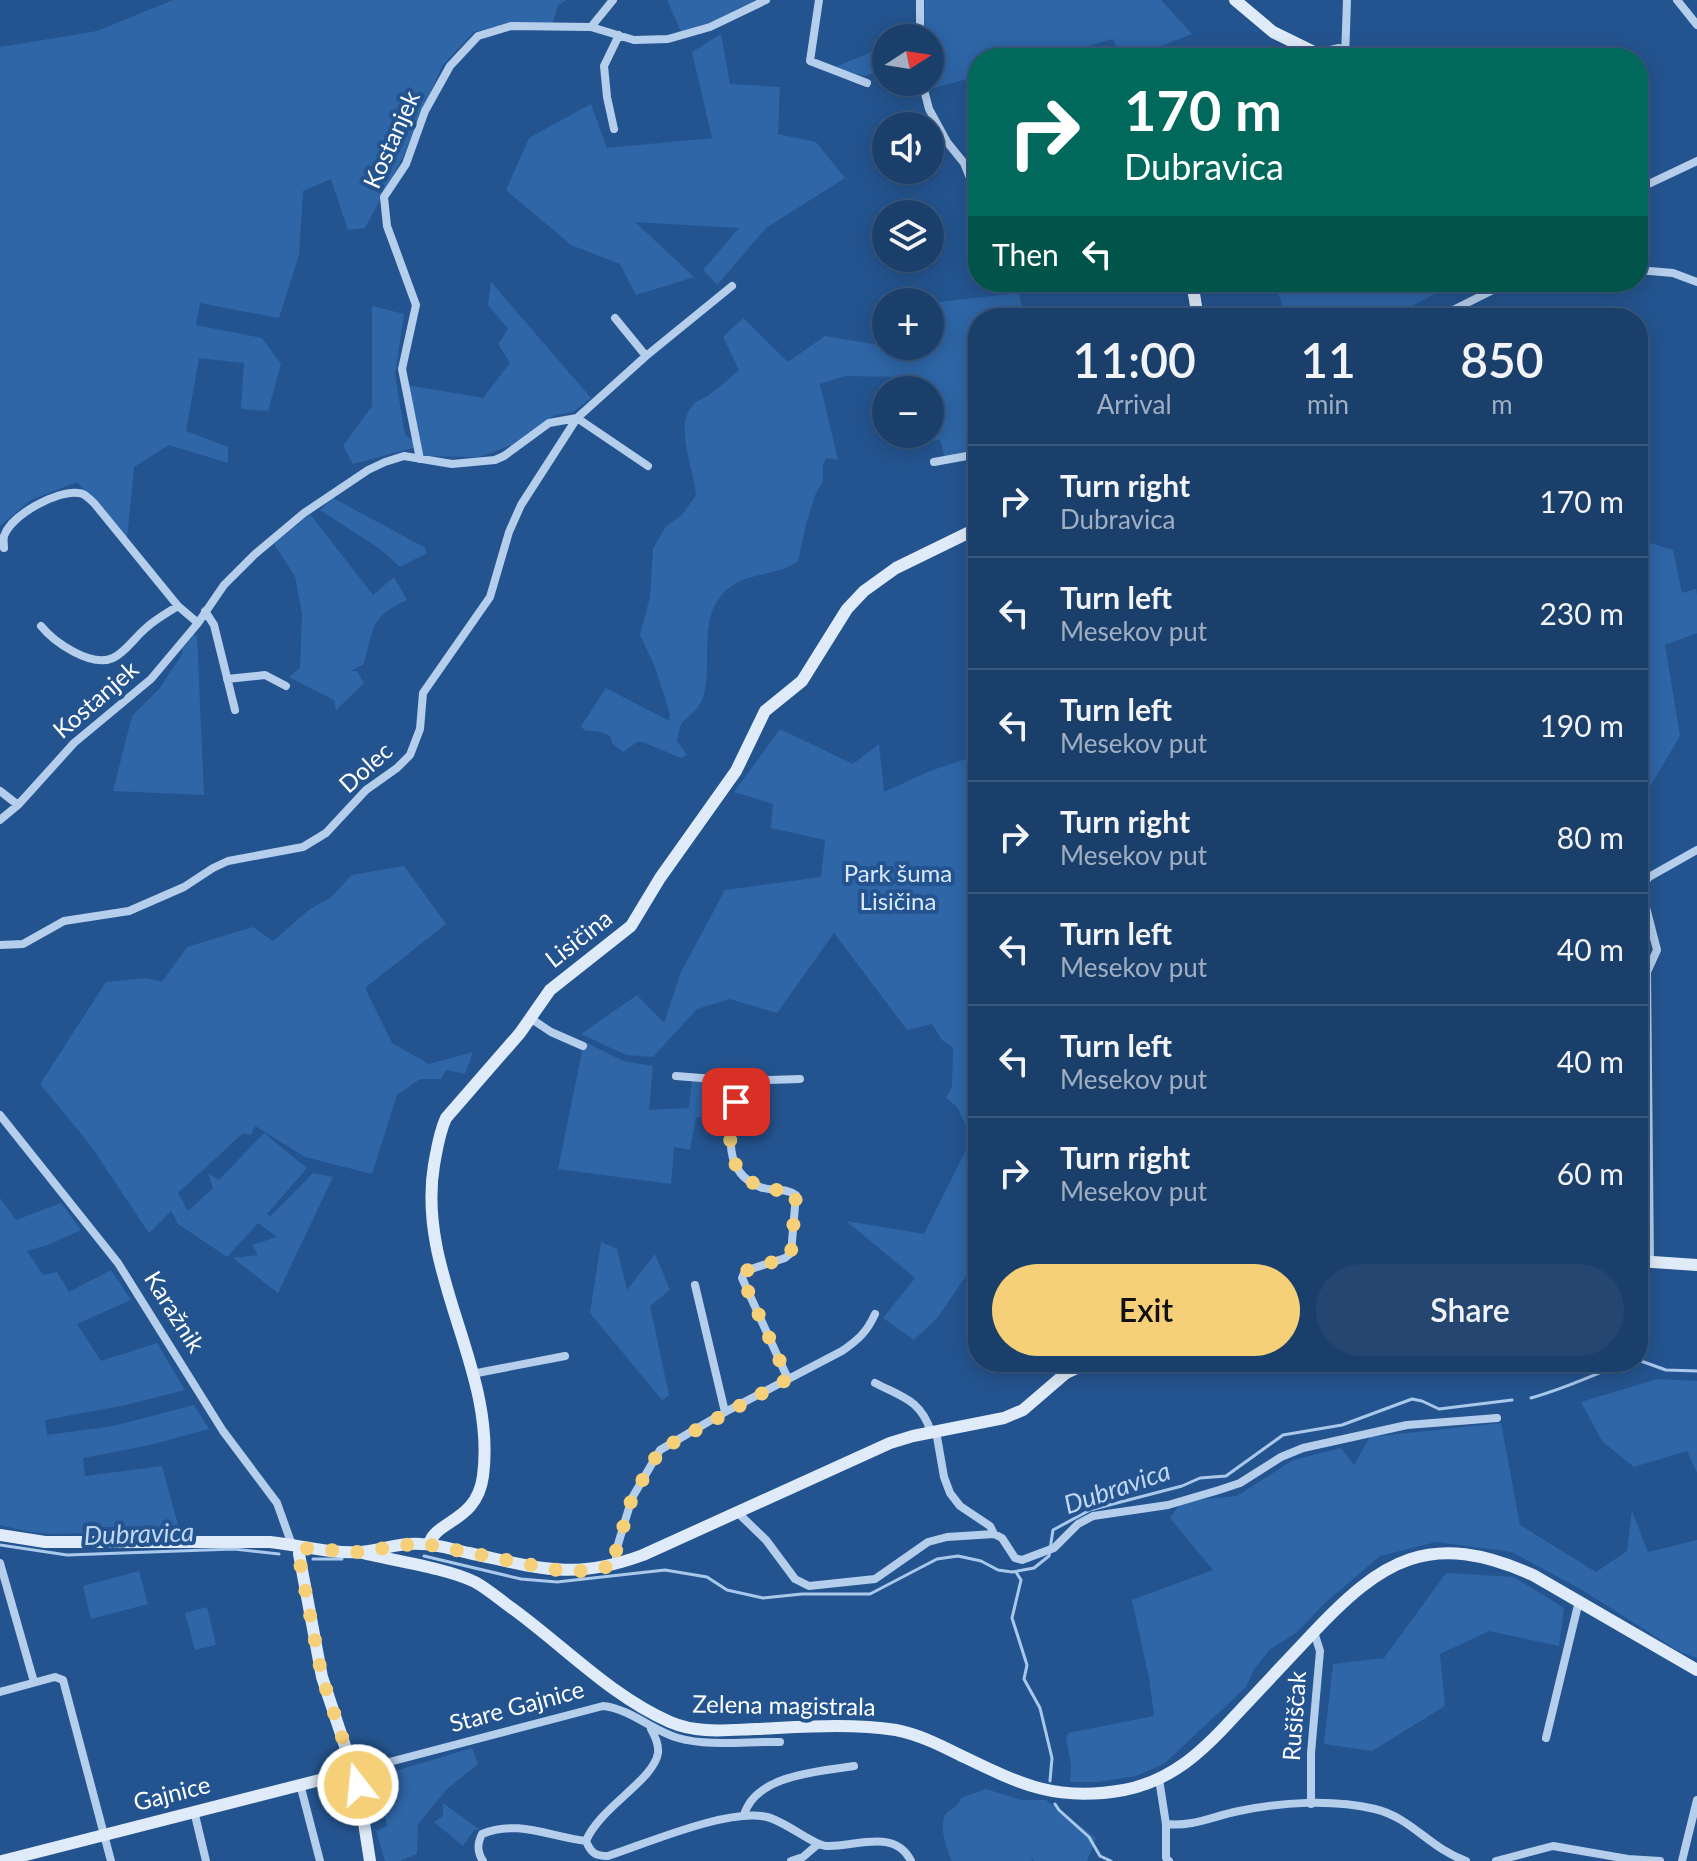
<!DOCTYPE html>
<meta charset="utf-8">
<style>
body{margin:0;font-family:Lato,sans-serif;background:#244671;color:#f1f3f6;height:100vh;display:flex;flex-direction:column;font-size:30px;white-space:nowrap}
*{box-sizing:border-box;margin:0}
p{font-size:26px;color:#a0afc1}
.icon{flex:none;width:44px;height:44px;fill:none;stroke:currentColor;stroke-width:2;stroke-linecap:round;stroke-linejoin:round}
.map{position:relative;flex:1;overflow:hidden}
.side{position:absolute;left:968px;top:308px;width:680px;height:1064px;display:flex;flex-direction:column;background:#1b3f6b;border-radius:32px;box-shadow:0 4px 20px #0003,0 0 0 2px #39587e}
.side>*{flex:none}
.top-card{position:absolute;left:968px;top:48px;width:680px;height:244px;border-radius:32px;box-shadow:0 4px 20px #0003,0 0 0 2px #39587e;background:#00695c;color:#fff;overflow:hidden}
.needle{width:52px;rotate:78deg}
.fabs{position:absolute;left:872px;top:24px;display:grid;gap:16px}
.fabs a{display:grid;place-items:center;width:72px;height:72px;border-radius:50%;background:#1b3f6b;box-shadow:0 4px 20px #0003,0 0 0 2px #39587e;font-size:40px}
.pin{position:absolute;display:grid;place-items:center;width:68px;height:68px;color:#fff;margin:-34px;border-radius:16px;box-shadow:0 4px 12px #0006}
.me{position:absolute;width:88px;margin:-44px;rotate:344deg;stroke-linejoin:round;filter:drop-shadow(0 0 6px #0008)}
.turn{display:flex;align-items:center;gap:28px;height:168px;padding:0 24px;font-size:36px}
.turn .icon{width:104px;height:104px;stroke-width:2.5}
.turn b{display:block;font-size:56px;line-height:68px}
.then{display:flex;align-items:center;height:76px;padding:0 24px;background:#0003;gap:16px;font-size:30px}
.eta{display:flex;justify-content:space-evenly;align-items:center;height:136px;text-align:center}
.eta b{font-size:48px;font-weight:600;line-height:56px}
.primary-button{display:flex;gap:16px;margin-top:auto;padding:16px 24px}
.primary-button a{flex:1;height:92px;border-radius:48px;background:#f6d078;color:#111;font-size:32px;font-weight:600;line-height:92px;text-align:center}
.primary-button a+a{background:#244671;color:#f1f3f6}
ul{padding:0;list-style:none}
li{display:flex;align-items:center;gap:24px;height:112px;padding:0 24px;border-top:2px solid #39587e}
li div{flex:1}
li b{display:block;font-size:30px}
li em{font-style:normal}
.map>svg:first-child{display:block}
</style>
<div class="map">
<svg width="1697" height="1861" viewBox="0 0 1697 1861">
<rect width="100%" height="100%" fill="#24548f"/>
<path fill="#2e66a7" d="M 173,0 L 567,0 L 558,5 L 552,26 L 502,25 L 474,32 L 442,66 L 403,157 L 365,228 L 348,230 L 331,179 L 303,191 L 299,255 L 279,318 L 200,303 L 196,325 L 262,338 L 281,364 L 268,411 L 241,409 L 244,363 L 199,358 L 186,431 L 228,447 L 228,463 L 169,445 L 134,467 L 127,538 L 77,482 L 31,500 L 0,526 L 0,47 L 97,31 Z
M 667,0 L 755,0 L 709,23 L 681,32 Z
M 925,0 L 1161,0 L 1192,34 L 1129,58 L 1120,58 L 1113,39 L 1045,58 L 978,58 L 978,76 L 927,90 L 926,82 L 930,82 L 930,38 L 923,38 Z
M 721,34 L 730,84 L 780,87 L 778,134 L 816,142 L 845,178 L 766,228 L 717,285 L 703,270 L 739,228 L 635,222 L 694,277 L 636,295 L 620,264 L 571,245 L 506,190 L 529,138 L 591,104 L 607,148 L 712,138 L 692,52 Z
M 886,46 L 886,68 L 865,76 L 833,68 Z
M 491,282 L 591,398 L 573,412 L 555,415 L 511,445 L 479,457 L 424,456 L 407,385 L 483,398 L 510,363 L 498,344 L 508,329 L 488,305 Z
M 1274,282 L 1459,282 L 1406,309 L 1394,318 L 1287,318 Z
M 1019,293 L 1024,318 L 978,318 L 978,449 L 945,458 L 940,440 L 899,442 L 898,434 L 930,434 L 930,390 L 900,390 L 900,377 L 845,376 L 820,384 L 838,460 L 826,458 L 823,464 L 823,481 L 816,493 L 806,524 L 798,561 C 778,576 749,572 729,588 C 696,614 713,660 704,694 C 701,708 690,714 682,723 C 679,727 678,736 677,741 L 687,755 L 681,758 L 643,742 L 637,742 L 623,752 L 612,743 L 610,736 L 601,732 L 584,730 L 581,726 L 606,688 L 669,721 L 670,714 L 655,667 L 640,635 L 650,597 L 653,549 L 666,526 L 682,515 L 696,495 C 694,469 673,423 694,404 C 698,400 705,398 710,394 C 720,388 729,378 739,370 L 723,337 L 743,318 L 788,362 L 825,336 L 886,346 L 930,346 L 930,303 Z
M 372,306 L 404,314 L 395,375 L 405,435 L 420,446 L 353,464 L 343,446 L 372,406 Z
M 333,498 L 424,547 L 427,553 L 400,567 L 380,549 L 320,510 Z
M 310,514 L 373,595 L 394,577 L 407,600 C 369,618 375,626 364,664 L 351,671 L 357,671 L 364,683 L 336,710 L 334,700 L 289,677 L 300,668 L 302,614 L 295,576 L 274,544 Z
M 1638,539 L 1673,550 L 1682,593 L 1696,589 L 1697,595 L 1697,633 L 1665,645 L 1680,736 L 1638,807 Z
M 193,635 L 197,636 L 204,795 L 113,791 L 132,716 L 159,689 L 183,653 L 182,649 Z
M 780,729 L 853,764 L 879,744 L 884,792 L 930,771 L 978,755 L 978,1258 L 938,1317 L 914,1340 L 883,1318 L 915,1278 L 846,1221 L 924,1234 L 972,1138 L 957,1107 L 946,1098 L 952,1086 L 953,1048 L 942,1040 L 932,1024 L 907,1030 L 834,933 L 777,1013 L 730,999 L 697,1009 L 653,1057 L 626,1055 L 581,1034 L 637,995 L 664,1023 L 681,972 L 725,890 L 821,877 L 825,840 L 771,828 L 773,804 L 734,792 Z
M 404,866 L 446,924 L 365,988 L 392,1043 L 429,1064 L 473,1052 L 465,1074 L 446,1070 L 441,1079 L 420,1079 L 397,1095 L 372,1174 L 305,1157 L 255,1126 L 251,1135 L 243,1133 L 178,1193 L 188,1211 L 213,1188 L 208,1173 L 219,1180 L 264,1133 L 307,1168 L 267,1214 L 271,1216 L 313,1173 L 333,1177 L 278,1293 L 233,1258 L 258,1255 L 252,1245 L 277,1237 L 258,1223 L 227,1257 L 178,1224 L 171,1211 L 149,1233 L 91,1146 L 40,1084 L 106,982 L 147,978 L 162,982 L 187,947 L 253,927 L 273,941 L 310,909 L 330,898 L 352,875 Z
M 587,1043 L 623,1061 L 653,1066 L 649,1110 L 689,1108 L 692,1079 L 734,1079 L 732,1120 L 696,1117 L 690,1150 L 674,1147 L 671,1184 L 558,1169 L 582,1052 Z
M 0,1198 L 16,1220 L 61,1203 L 81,1230 L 50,1244 L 27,1251 L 43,1275 L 57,1272 L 69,1292 L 111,1270 L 131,1300 L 77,1324 L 101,1361 L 157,1343 L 185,1390 L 126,1405 L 45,1420 L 47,1435 L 113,1426 L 194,1405 L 209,1429 L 150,1445 L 83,1458 L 85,1476 L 162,1466 L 180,1532 L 50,1534 L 29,1532 L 0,1525 Z
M 601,1242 L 617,1249 L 627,1290 L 655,1254 L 670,1290 L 650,1306 L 669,1395 L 662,1400 L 590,1313 Z
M 1657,1379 L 1697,1381 L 1697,1473 L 1687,1451 L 1634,1467 L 1602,1441 L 1581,1402 Z
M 1501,1423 L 1520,1525 L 1596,1572 L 1627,1551 L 1632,1511 L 1648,1552 L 1697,1540 L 1697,1658 L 1680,1652 L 1582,1590 L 1512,1552 L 1436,1542 L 1380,1556 L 1326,1602 L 1296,1633 L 1269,1650 L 1253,1671 L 1246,1687 L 1164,1764 L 1136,1776 L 1098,1782 L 1070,1782 L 1071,1765 L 1066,1738 L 1068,1733 L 1154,1716 L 1149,1678 L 1132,1600 L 1213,1570 L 1170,1518 L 1182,1501 L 1237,1496 L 1293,1460 L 1341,1448 L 1354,1465 L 1370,1437 Z
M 139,1571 L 148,1604 L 91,1619 L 83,1586 Z
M 1446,1573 L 1514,1577 L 1564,1608 L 1559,1646 L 1489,1631 L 1440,1654 L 1445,1706 L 1372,1751 L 1324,1744 L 1333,1664 L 1384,1658 Z
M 207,1607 L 216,1645 L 195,1650 L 185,1613 Z
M 472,1748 L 478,1764 L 447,1789 L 418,1824 L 417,1854 L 400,1861 L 385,1861 L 376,1831 L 387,1826 L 378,1776 Z
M 986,1789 L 1022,1800 L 1046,1800 L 1096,1838 L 1087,1861 L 1034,1861 L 1034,1859 L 1031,1861 L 952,1861 C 947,1849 937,1824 947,1813 C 953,1807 958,1807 961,1798 Z
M 443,1803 L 480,1830 L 474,1830 L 463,1846 L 434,1822 L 443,1816 Z"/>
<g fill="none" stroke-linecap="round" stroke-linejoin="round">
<path stroke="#a9c9ec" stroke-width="3" d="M 1638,1360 L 1666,1370 L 1697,1371
M 1531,1398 C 1564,1389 1594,1375 1626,1362
M 0,1545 L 67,1555 L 234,1549 L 279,1554
M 424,1556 L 521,1579 L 557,1582 L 665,1570 L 707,1577 L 727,1590 L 763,1598 L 802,1594 L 870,1594 L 937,1559 L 958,1556 L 981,1561 L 998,1570 L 1012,1572 L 1034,1568 L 1049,1556 L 1053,1530 L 1090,1510 L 1182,1486 L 1200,1478 L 1226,1476 L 1283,1435 L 1342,1425 L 1412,1399 L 1422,1401 L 1439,1409 L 1512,1400
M 313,1559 L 342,1559
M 1016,1572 L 1021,1580 L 1012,1618 L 1027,1665 L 1024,1679 L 1040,1708 L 1052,1758 L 1050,1781
M 1055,1804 L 1059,1810 L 1089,1837 L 1100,1856 L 1111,1861"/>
<path stroke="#b5ceec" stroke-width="8" d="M 819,0 L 810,61 L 867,83
M 920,0 L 920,38
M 1677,0 L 1697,25
M 591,27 L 613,0
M 1317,53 L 1339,48 L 1368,58
M 1345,58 L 1347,0
M 922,82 L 929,109 L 947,142 L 964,163 L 976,193
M 614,129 L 607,97 L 604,66 L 619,35
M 1638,189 L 1697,161
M 1638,270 L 1673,273 L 1697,282
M 615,318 L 646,356
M 1437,318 L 1509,282
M 420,459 L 402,369 L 416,305 L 387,226 L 384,197 L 406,164 L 425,111 L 450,66 L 478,36 L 511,26 L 591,27 L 634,40 L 668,39 L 710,27 L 766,0
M 934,462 L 978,454
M 966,534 L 978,542
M 4,548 C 4,544 3,540 4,536 C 11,515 57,490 78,493 C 85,493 88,498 94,503 L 178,606 L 198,623
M 205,611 L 214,625 L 235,710
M 41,626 C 54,642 91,668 113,658 C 126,652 135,637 146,628 C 156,619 167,613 178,606
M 227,679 L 265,675 L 286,686
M 0,791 L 18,805
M 0,820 L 18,805 L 74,743 L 151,679 L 198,623 L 224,585 L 254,555 L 304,513 L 368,470 L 385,462 L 404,456 L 452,464 L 495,460 L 504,456 L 549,423 L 577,418 L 648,466
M 0,945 L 23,944 L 64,921 L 129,911 L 184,887 L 213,868 L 228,861 L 303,847 L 326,833 L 366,790 L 397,768 L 410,755 L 420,729 L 423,693 L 490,597 L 509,532 L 521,505 L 577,418 L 646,356 L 732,286
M 530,1018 L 551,1032 L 583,1046
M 676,1076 L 739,1081 L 800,1079
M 739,1081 C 734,1118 715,1169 760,1187 C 772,1192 786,1187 796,1195 L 791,1253 L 785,1258 L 745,1271 L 742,1278 L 788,1379
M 0,1115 L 118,1263 L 223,1431 L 277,1503 L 292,1545
M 1650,1262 L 1647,972 L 1657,950 L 1641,888 L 1649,877 L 1697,850
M 695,1285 L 725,1412
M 997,1366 L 1001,1362
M 472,1374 L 565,1356
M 875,1383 C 902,1397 921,1400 931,1432
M 936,1431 L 944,1477 L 950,1493 L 960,1506 L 990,1526 L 994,1534 L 1002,1538 L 1015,1558 L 1022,1560 L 1054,1548 L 1078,1524 L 1093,1516 L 1168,1505 L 1219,1490 L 1240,1483 L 1281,1457 L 1303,1448 L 1407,1425 L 1497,1418
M 737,1512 L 766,1540 L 795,1579 L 809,1586 L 875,1579 L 928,1542 L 947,1537 L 994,1534
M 0,1563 L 34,1682
M 616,1565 L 616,1551 L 632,1498 L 660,1450 L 725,1412 L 842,1351 C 858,1340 867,1332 875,1314
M 0,1692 L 55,1677 L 63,1680 L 111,1861
M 1546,1738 L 1579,1601
M 355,1771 L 603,1706 C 631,1709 651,1730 678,1738 C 710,1747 747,1741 780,1742
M 1159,1779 L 1166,1824 L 1166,1858 L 1169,1861
M 300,1784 L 320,1861
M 1311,1804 L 1311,1753 L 1320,1651 L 1314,1632
M 194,1811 L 206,1861
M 744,1815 C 756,1774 820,1772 854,1766
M 1166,1824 C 1194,1827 1213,1816 1239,1811 C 1282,1802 1332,1799 1375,1809 C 1412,1818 1429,1848 1466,1861
M 586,1841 C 591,1853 595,1856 608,1856 C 648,1843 728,1808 767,1817 C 787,1822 814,1846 827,1846 C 855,1847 895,1828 911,1861
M 586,1841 C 599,1808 654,1780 658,1753 C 659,1744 655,1736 651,1729
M 483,1861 C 477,1852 477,1844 482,1834 C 516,1819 551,1837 586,1841
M 791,1861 L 803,1857 L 817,1845
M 1496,1861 L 1553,1846 L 1628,1859 L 1660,1861
M 1682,1861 L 1697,1800"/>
<path stroke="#e0ebf9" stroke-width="12" d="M 1235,0 L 1273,32 L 1326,58
M 1192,282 L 1198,318
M 1638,1261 L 1697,1265
M 0,1535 L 45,1542 L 270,1542 C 300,1545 330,1554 361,1552 C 381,1550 401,1542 421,1544 C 437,1544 454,1550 469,1553 C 539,1568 573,1581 643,1555 L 890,1443 L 913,1436 L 1004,1418 L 1023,1410 L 1066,1373 L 1089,1362
M 429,1544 C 436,1520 477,1522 483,1476 C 497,1369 416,1273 434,1165 C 437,1149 439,1133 446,1118 L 520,1033 L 550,990 L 631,926 L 660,878 L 736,771 L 765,711 L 802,681 L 847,609 L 864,591 L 896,568 L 978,528
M 300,1548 L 299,1554 L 322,1677 L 358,1785 L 370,1861
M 358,1552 C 390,1560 447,1568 475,1582 C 488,1589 500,1600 513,1609 C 565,1647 611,1696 670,1722 C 698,1734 727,1730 756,1729 C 802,1727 850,1723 896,1730 C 921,1735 942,1746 964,1757 C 1022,1785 1057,1802 1124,1790 C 1171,1781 1202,1752 1233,1718 C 1259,1690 1285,1663 1311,1635 C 1382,1559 1430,1529 1533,1575 L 1697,1670
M 2,1861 L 355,1771"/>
</g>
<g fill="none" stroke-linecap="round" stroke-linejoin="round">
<path stroke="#f6d078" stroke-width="14" stroke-dasharray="0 25.2" d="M 358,1785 L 322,1677 L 300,1563 L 300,1548 L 358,1552 L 420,1543 L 562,1571 L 587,1571 L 616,1565 L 616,1551 L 632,1498 L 660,1450 L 788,1379 L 742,1278 L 745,1271 L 785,1258 L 791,1253 L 796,1195 C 787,1188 776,1191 765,1189 C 757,1187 750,1181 744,1175 C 722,1154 732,1130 736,1102"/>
</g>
<g text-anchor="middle" stroke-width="8" stroke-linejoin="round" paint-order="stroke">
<g font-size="24" fill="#fff" stroke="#24548f">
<text transform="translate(392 140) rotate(-66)" y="8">Kostanjek</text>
<text transform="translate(96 700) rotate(-41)" y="8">Kostanjek</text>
<text transform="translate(366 768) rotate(-42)" y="8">Dolec</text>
<text transform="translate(579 939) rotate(-38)" y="8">Lisičina</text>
<text transform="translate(174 1312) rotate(58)" y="8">Karažnik</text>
<text transform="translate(784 1706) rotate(1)" y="8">Zelena magistrala</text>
<text transform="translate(517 1707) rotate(-15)" y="8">Stare Gajnice</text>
<text transform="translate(1295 1716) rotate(-86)" y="8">Rušiščak</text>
<text transform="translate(172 1794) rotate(-14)" y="8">Gajnice</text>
</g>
<g font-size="24" fill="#dae8f9" stroke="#24548f">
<text x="898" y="882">Park šuma<tspan x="898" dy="28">Lisičina</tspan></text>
</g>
<g font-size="26" font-style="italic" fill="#c1d8f3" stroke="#24548f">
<text transform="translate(1117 1488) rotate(-19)" y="9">Dubravica</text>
<text transform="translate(139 1534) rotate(-2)" y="9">Dubravica</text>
</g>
</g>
</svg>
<div class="fabs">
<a><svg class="needle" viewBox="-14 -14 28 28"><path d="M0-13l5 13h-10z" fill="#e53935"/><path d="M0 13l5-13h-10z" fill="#a0afc1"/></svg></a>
<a><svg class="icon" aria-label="sound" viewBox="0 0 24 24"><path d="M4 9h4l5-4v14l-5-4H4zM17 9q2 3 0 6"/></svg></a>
<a><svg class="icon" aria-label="layers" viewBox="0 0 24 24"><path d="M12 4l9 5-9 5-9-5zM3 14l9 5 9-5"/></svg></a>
<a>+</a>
<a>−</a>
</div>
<div class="pin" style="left:736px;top:1102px;background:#d93025"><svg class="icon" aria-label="arrive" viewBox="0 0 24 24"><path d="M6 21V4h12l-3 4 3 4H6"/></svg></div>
<svg class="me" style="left:358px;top:1785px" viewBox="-20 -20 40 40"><circle r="17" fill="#f6d078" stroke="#fff" stroke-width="3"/><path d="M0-11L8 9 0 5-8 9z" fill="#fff"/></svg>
<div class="top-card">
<div class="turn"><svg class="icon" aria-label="right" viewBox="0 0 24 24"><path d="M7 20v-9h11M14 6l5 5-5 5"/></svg><div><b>170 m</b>Dubravica</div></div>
<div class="then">Then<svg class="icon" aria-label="left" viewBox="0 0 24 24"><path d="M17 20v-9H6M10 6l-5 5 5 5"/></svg></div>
</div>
<section class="side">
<div class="eta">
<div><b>11:00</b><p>Arrival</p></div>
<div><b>11</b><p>min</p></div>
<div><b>850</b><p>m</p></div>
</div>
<ul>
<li><svg class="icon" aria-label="right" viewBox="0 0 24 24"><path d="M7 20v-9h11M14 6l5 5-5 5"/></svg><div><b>Turn right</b><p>Dubravica</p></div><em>170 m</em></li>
<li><svg class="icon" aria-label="left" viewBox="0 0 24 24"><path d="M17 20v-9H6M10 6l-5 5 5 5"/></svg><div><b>Turn left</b><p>Mesekov put</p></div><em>230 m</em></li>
<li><svg class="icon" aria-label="left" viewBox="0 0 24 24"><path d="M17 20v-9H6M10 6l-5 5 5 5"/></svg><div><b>Turn left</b><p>Mesekov put</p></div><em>190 m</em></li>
<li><svg class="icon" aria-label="right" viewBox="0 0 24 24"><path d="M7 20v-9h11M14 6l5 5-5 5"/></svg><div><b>Turn right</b><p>Mesekov put</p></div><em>80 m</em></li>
<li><svg class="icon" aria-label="left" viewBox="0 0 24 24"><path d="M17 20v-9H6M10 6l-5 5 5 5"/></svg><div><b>Turn left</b><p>Mesekov put</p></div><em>40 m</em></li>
<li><svg class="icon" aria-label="left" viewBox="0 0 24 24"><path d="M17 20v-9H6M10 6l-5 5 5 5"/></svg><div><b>Turn left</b><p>Mesekov put</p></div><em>40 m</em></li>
<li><svg class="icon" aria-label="right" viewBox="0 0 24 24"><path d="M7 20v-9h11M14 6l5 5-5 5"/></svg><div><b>Turn right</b><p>Mesekov put</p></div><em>60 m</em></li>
</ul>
<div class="primary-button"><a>Exit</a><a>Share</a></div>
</section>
</div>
